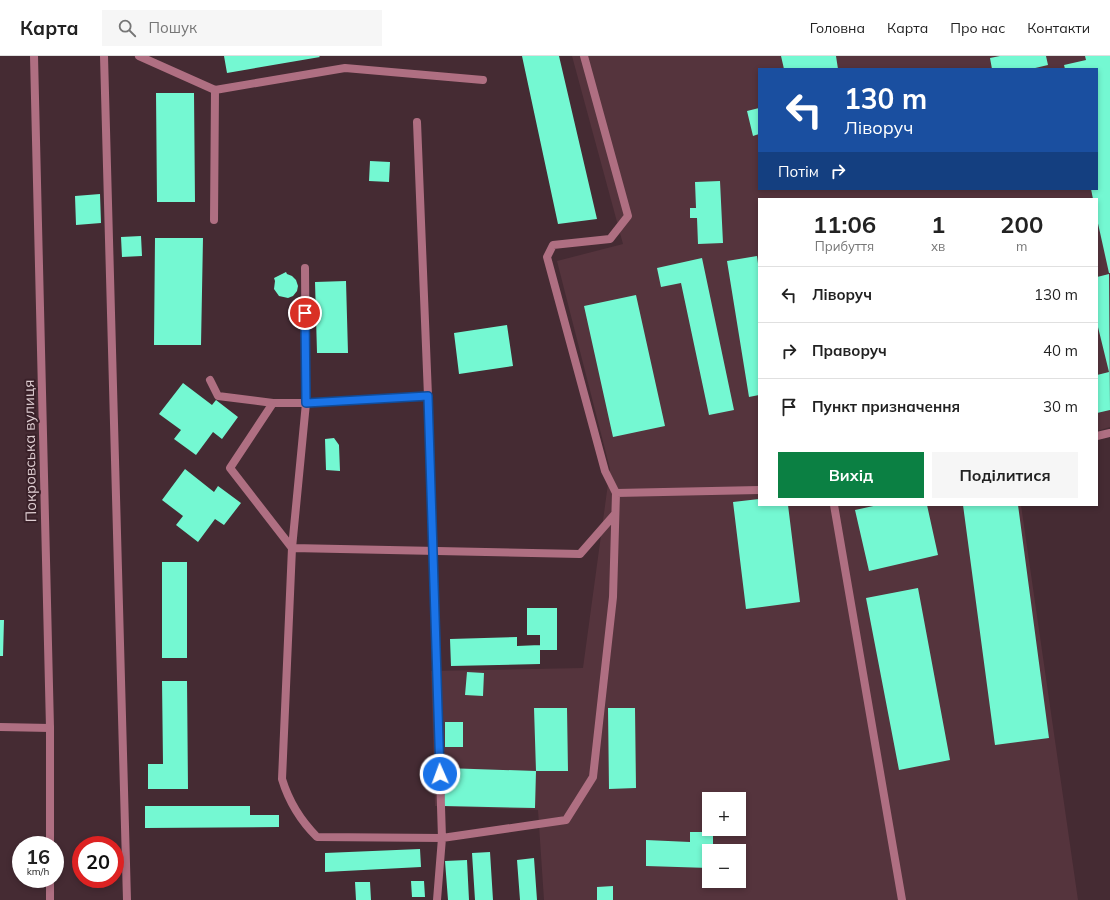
<!DOCTYPE html>
<html lang="uk">
<meta charset="utf-8">
<style>
body{margin:0;font-family:Mulish,sans-serif;background:#f6f6f6;color:#222;height:100vh;display:flex;flex-direction:column;font-size:15px;white-space:nowrap}
*{box-sizing:border-box;margin:0}
p{font-size:13px;color:#767676}
.icon{flex:none;width:22px;height:22px;fill:none;stroke:currentColor;stroke-width:2;stroke-linecap:round;stroke-linejoin:round}
.map{position:relative;flex:1;overflow:hidden}
.sheet{position:absolute;left:758px;top:142px;width:340px;height:308px;display:flex;flex-direction:column;background:#fff;border-radius:0px;box-shadow:0 2px 6px #0003}
.sheet>*{flex:none}
.banner{position:absolute;left:758px;top:12px;width:340px;height:122px;border-radius:0px;box-shadow:0 2px 6px #0003;background:#1a4fa0;color:#fff;overflow:hidden}
.controls{position:absolute;left:702px;top:736px;display:grid;gap:8px}
.controls a{display:grid;place-items:center;width:44px;height:44px;border-radius:0px;background:#fff;box-shadow:0 2px 6px #0003;font-size:20px}
.speed{position:absolute;left:12px;top:780px;display:flex;gap:8px;font-size:20px;font-weight:700;text-align:center}
.speed>*{display:grid;place-content:center;width:52px;height:52px;border-radius:50%;background:#fff;box-shadow:0 2px 6px #0003;line-height:1}
.speed small{font-size:10px;font-weight:400}
.speed .limit{border:6px solid #d22;background:#fff;color:#111}
.pin{position:absolute;display:grid;place-items:center;width:34px;height:34px;color:#fff;margin:-17px;border:2px solid #fff;border-radius:50%;box-shadow:0 1px 4px #0007}
.me{position:absolute;width:44px;margin:-22px;rotate:358deg;stroke-linejoin:round;filter:drop-shadow(0 0 3px #0008)}
.turn{display:flex;align-items:center;gap:14px;height:84px;padding:0 20px;font-size:18px}
.turn .icon{width:52px;height:52px;stroke-width:2.5}
.turn b{display:block;font-size:28px;line-height:34px}
.then{display:flex;align-items:center;height:38px;padding:0 20px;background:#0003;gap:8px;font-size:15px}
.eta{display:flex;justify-content:space-evenly;align-items:center;height:68px;text-align:center}
.eta b{font-size:24px;font-weight:700;line-height:28px}
.primary-button{display:flex;gap:8px;margin-top:auto;padding:8px 20px}
.primary-button a{flex:1;height:46px;border-radius:0px;background:#0b8043;color:#fff;font-size:16px;font-weight:700;line-height:46px;text-align:center}
.primary-button a+a{background:#f6f6f6;color:#222}
ul{padding:0;list-style:none}
li{display:flex;align-items:center;gap:12px;height:56px;padding:0 20px;border-top:1px solid #e0e0e0}
li div{flex:1}
li b{display:block;font-size:15px}
li em{font-style:normal}
header{display:flex;align-items:center;gap:24px;box-sizing:border-box;height:56px;padding:0 20px;background:#fff;border-bottom:1px solid #e0e0e0}
header strong{font-size:19px}
nav{display:flex;gap:22px;margin-inline-start:auto;font-size:14px}
.search{width:280px;height:36px;background:#f6f6f6;display:flex;align-items:center;gap:10px;box-sizing:border-box;padding:0 14px;border-radius:0px;color:#767676;font-size:15px}
.map>svg:first-child{display:block}
</style>
<header>
<strong>Карта</strong>
<div class="search"><svg class="icon" aria-label="search" viewBox="0 0 24 24"><circle cx="10" cy="10" r="6"/><path d="M15 15l6 6"/></svg>Пошук</div>
<nav><a>Головна</a><a>Карта</a><a>Про нас</a><a>Контакти</a></nav>
</header>
<div class="map">
<svg width="1110" height="844" viewBox="0 0 1110 844">
<rect width="100%" height="100%" fill="#452b33"/>
<path fill="#55343d" fill-rule="evenodd" d="M 572,0 L 1110,0 L 1110,371 L 1097,375 L 1097,143 L 759,143 L 759,449 L 1021,449 L 1078,844 L 544,844 L 538,754 L 435,750 L 431,615 L 583,612 L 610,413 L 557,205 L 623,188 ZM 759,13 L 1097,13 L 1097,133 L 759,133 ZM 709,743 L 739,743 L 739,773 L 709,773 ZM 709,795 L 739,795 L 739,825 L 709,825 Z"/>
<path fill="#74f8d2" d="M 224,0 L 319,0 L 320,1 L 227,17 Z
M 522,0 L 559,0 L 597,163 L 558,168 Z
M 781,0 L 836,0 L 838,13 L 784,13 Z
M 1000,0 L 1046,0 L 1048,9 L 1031,13 L 992,13 L 990,2 Z
M 1085,0 L 1110,0 L 1110,217 L 1109,217 L 1097,163 L 1097,143 L 1093,143 L 1091,133 L 1097,133 L 1097,13 L 1065,13 L 1064,9 L 1086,4 Z
M 156,37 L 194,37 L 195,146 L 157,146 Z
M 759,52 L 759,78 L 753,80 L 747,55 Z
M 370,105 L 390,106 L 389,126 L 369,125 Z
M 720,125 L 723,187 L 698,188 L 697,162 L 690,162 L 690,152 L 696,152 L 695,126 Z
M 100,138 L 101,167 L 76,169 L 75,140 Z
M 141,180 L 142,200 L 122,201 L 121,181 Z
M 155,182 L 203,182 L 201,289 L 154,289 Z
M 757,200 L 759,215 L 759,339 L 749,341 L 727,205 Z
M 702,202 L 734,354 L 709,359 L 681,227 L 661,231 L 657,212 Z
M 286,216 L 287,218 L 292,220 L 296,224 L 298,230 L 297,235 L 293,240 L 288,242 L 279,240 L 274,233 L 275,225 L 274,222 Z
M 1109,218 L 1110,354 L 1097,357 L 1097,319 L 1109,316 L 1097,267 L 1097,221 Z
M 346,225 L 348,297 L 317,297 L 315,226 Z
M 636,239 L 665,370 L 613,381 L 584,250 Z
M 507,269 L 513,310 L 459,318 L 454,277 Z
M 183,327 L 212,349 L 216,344 L 238,361 L 222,383 L 213,376 L 196,399 L 174,383 L 181,374 L 159,358 Z
M 334,382 L 339,389 L 340,415 L 326,414 L 325,383 Z
M 185,413 L 214,436 L 218,430 L 241,447 L 224,469 L 215,463 L 198,486 L 176,469 L 183,460 L 162,444 Z
M 759,443 L 759,449 L 788,449 L 800,546 L 746,553 L 733,446 Z
M 878,449 L 927,449 L 938,499 L 869,515 L 855,454 Z
M 963,449 L 1018,449 L 1049,682 L 995,689 Z
M 162,506 L 187,506 L 187,602 L 162,602 Z
M 918,532 L 950,704 L 899,714 L 866,542 Z
M 527,552 L 557,552 L 557,594 L 540,594 L 540,579 L 527,579 Z
M 0,564 L 4,564 L 3,600 L 0,600 Z
M 517,581 L 517,590 L 540,589 L 540,608 L 451,610 L 450,583 Z
M 467,616 L 484,617 L 483,640 L 465,639 Z
M 162,625 L 187,625 L 188,733 L 148,733 L 148,708 L 163,708 Z
M 534,652 L 567,652 L 568,715 L 536,715 Z
M 608,652 L 635,652 L 636,732 L 609,733 Z
M 445,666 L 463,666 L 463,691 L 445,691 Z
M 445,712 L 536,715 L 535,752 L 444,750 Z
M 145,750 L 250,750 L 250,759 L 279,759 L 279,771 L 145,772 Z
M 690,776 L 713,776 L 713,795 L 709,795 L 709,812 L 646,810 L 646,784 L 690,786 Z
M 420,793 L 421,811 L 325,816 L 325,797 Z
M 490,796 L 493,844 L 475,844 L 472,797 Z
M 534,802 L 537,844 L 520,844 L 517,804 Z
M 467,804 L 469,844 L 448,844 L 445,805 Z
M 411,825 L 424,825 L 425,841 L 412,841 Z
M 355,826 L 370,826 L 371,844 L 356,844 Z
M 613,830 L 613,844 L 597,844 L 597,831 Z"/>
<g fill="none" stroke-linecap="round" stroke-linejoin="round">
<path stroke="#af6f82" stroke-width="8" d="M 104,0 L 127,844
M 139,0 L 215,34 L 345,12 L 483,24
M 417,66 L 428,340 L 442,782 L 437,844
M 214,164 L 215,34
M 305,212 L 306,347 L 292,492 L 282,723 C 289,746 300,764 317,781 L 442,782 L 566,764 L 593,721 L 613,541 L 616,437 L 605,415 L 547,201 L 553,189 L 610,183 L 628,160 L 584,0
M 210,324 L 218,340 L 273,347
M 428,340 L 306,347 L 273,347 L 230,412 L 292,492 L 580,498 L 615,458
M 616,437 L 759,434
M 0,671 L 50,672"/>
<path stroke="#af6f82" stroke-width="8" d="M 1097,380 L 1110,377
M 834,449 L 902,844"/>
<path stroke="#af6f82" stroke-width="8" d="M 34,0 L 50,672 L 50,789
M 50,844 L 50,823"/>
</g>
<g fill="none" stroke-linecap="round" stroke-linejoin="round">
<defs>
<path id="route" d="M 305,257 L 306,347 L 428,340 L 440,718"/>
</defs>
<use href="#route" stroke="#114b97" stroke-width="10"/>
<use href="#route" stroke="#1a73e8" stroke-width="7"/>
</g>
<g text-anchor="middle" stroke-width="4" stroke-linejoin="round" paint-order="stroke">
<g font-size="15" fill="#dfced2" stroke="#3a2129">
<text transform="translate(30 395) rotate(-91)" y="5">Покровська вулиця</text>
</g>
</g>
</svg>
<div class="controls">
<a>+</a>
<a>−</a>
</div>
<div class="speed"><div>16<small>km/h</small></div><div class="limit">20</div></div>
<div class="pin" style="left:305px;top:257px;background:#d93025"><svg class="icon" aria-label="arrive" viewBox="0 0 24 24"><path d="M6 21V4h12l-3 4 3 4H6"/></svg></div>
<svg class="me" style="left:440px;top:718px" viewBox="-20 -20 40 40"><circle r="17" fill="#1a73e8" stroke="#fff" stroke-width="3"/><path d="M0-11L8 9 0 5-8 9z" fill="#fff"/></svg>
<div class="banner">
<div class="turn"><svg class="icon" aria-label="left" viewBox="0 0 24 24"><path d="M17 20v-9H6M10 6l-5 5 5 5"/></svg><div><b>130 m</b>Ліворуч</div></div>
<div class="then">Потім<svg class="icon" aria-label="right" viewBox="0 0 24 24"><path d="M7 20v-9h11M14 6l5 5-5 5"/></svg></div>
</div>
<section class="sheet">
<div class="eta">
<div><b>11:06</b><p>Прибуття</p></div>
<div><b>1</b><p>хв</p></div>
<div><b>200</b><p>m</p></div>
</div>
<ul>
<li><svg class="icon" aria-label="left" viewBox="0 0 24 24"><path d="M17 20v-9H6M10 6l-5 5 5 5"/></svg><div><b>Ліворуч</b></div><em>130 m</em></li>
<li><svg class="icon" aria-label="right" viewBox="0 0 24 24"><path d="M7 20v-9h11M14 6l5 5-5 5"/></svg><div><b>Праворуч</b></div><em>40 m</em></li>
<li><svg class="icon" aria-label="arrive" viewBox="0 0 24 24"><path d="M6 21V4h12l-3 4 3 4H6"/></svg><div><b>Пункт призначення</b></div><em>30 m</em></li>
</ul>
<div class="primary-button"><a>Вихід</a><a>Поділитися</a></div>
</section>
</div>
